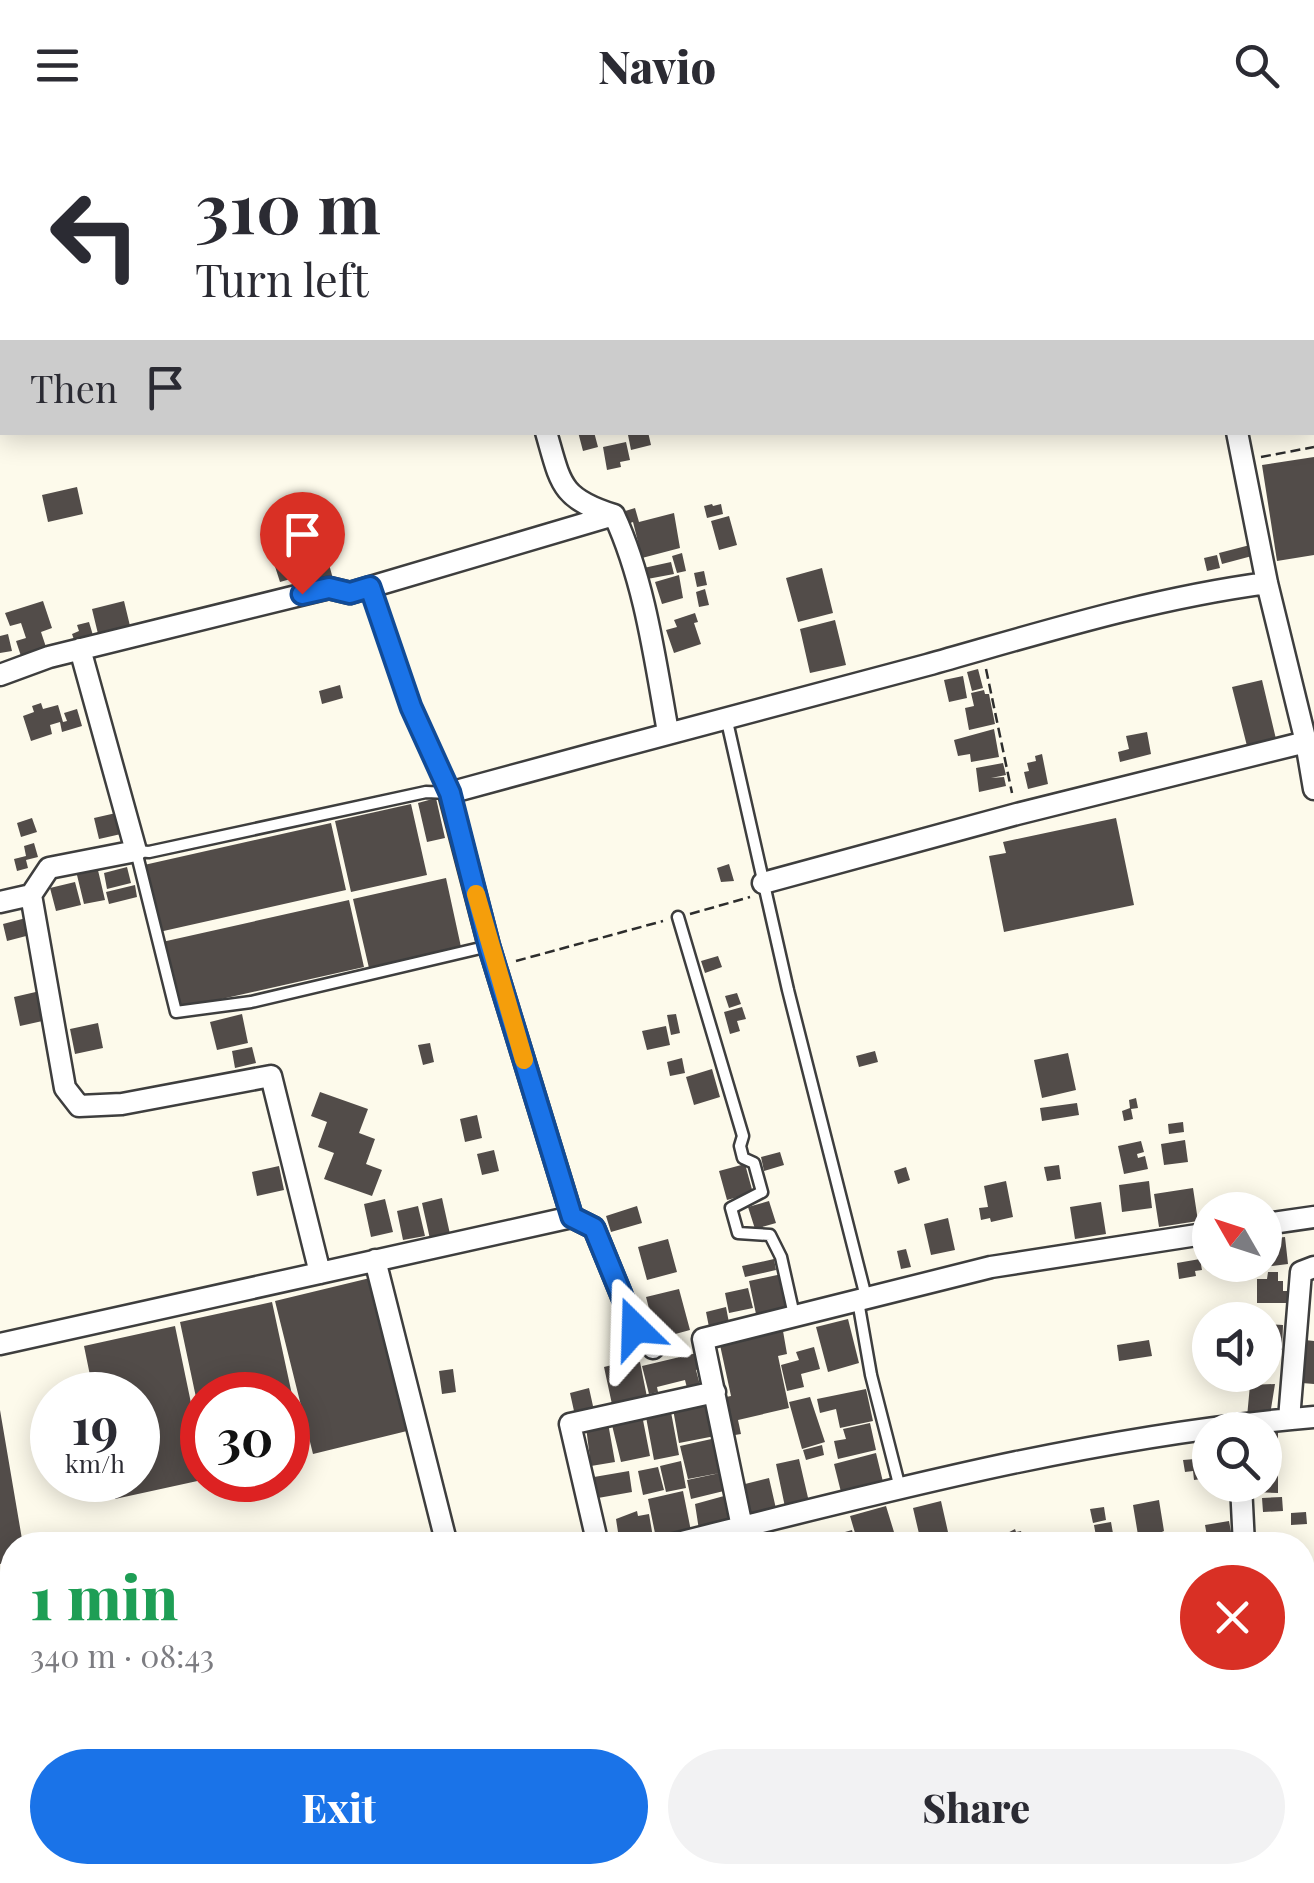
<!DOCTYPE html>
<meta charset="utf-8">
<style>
body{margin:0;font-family:"Playfair Display",serif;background:#f2f2f3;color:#2b2b33;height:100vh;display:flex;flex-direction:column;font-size:38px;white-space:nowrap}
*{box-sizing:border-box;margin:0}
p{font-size:32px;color:#7c7c81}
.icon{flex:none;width:55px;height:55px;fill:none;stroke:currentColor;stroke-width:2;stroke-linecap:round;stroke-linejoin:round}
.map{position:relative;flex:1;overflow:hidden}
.details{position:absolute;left:0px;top:1402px;width:1315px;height:352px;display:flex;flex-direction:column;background:#fff;border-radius:40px 40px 0 0;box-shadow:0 5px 25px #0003}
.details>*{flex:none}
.hud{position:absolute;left:0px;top:0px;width:1315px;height:305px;box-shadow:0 5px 25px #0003;background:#fff;color:#2b2b33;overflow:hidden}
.needle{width:65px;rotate:309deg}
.tools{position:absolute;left:1192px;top:1062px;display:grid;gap:20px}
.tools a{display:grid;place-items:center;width:90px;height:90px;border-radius:50%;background:#fff;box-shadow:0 5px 25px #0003;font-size:50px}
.speed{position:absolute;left:30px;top:1242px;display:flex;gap:20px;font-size:50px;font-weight:700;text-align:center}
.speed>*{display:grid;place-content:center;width:130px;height:130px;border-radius:50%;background:#fff;box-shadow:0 5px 25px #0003;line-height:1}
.speed small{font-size:25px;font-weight:400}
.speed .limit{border:15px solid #d22;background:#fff;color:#111}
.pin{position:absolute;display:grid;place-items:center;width:85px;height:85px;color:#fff;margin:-102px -42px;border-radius:50% 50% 50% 0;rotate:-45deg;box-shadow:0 0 10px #0007}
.pin .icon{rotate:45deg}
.me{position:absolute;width:110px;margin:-55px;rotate:338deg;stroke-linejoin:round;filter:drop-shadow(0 0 8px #0008)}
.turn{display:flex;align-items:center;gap:35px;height:210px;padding:0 30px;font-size:45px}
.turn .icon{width:130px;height:130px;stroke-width:2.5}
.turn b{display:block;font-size:70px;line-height:85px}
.then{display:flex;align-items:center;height:95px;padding:0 30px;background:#0003;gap:20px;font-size:38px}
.round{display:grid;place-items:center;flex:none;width:105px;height:105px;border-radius:52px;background:#f2f2f3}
.headline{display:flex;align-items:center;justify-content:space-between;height:170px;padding:0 30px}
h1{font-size:60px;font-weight:800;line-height:75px;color:#1e9e55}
.cta{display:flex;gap:20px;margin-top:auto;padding:20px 30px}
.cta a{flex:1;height:115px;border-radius:60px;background:#1a73e8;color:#fff;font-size:40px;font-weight:800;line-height:115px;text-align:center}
.cta a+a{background:#f2f2f3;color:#2b2b33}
header{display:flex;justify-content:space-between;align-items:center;height:130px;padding:0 30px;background:#fff;font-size:45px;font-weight:800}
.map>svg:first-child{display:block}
</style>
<header><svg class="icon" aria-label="menu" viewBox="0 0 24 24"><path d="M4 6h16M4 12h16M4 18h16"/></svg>Navio<svg class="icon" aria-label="search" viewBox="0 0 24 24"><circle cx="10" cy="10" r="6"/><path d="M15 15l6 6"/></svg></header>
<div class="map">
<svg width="1314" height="1753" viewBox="0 0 1314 1753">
<rect width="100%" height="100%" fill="#fdfaeb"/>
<path fill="#524c49" d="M 578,302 L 594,302 L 598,317 L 583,321 Z
M 638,302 L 648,302 L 651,315 L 631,320 L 628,305 Z
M 626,312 L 630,330 L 620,332 L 621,337 L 607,340 L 603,317 Z
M 1314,327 L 1314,425 L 1277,431 L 1262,335 Z
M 77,357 L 83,384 L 48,392 L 42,365 Z
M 712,374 L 713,376 L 721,374 L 723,384 L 707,388 L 704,376 Z
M 635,378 L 639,392 L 674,383 L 680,418 L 642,428 L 633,392 L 625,395 L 622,382 Z
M 729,386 L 737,415 L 719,420 L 711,391 Z
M 1250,415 L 1252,426 L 1222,434 L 1219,423 Z
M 285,419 L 294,448 L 280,452 L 271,424 Z
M 325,419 L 333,449 L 313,455 L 305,425 Z
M 682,423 L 686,441 L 677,443 L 672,426 Z
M 1217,425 L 1220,438 L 1207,441 L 1204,428 Z
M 671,432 L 674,444 L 642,450 L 639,439 Z
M 822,438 L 833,483 L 798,492 L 786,448 Z
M 704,441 L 707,455 L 697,457 L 694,443 Z
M 679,445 L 683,468 L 662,474 L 655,452 Z
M 705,459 L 709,475 L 699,477 L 696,462 Z
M 43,471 L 52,498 L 41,502 L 47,520 L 22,529 L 16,511 L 26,508 L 21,493 L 10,496 L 5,483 Z
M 124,471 L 131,500 L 99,508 L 92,479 Z
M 695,483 L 698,492 L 694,493 L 701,514 L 674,523 L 666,500 L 677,497 L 674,490 Z
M 835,490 L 846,535 L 810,543 L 800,499 Z
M 89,492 L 95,512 L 77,518 L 72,504 L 79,501 L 77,495 Z
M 8,504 L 12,521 L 0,523 L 0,506 Z
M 978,539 L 983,558 L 972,561 L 967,542 Z
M 963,546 L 967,568 L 949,572 L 944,550 Z
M 1262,550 L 1276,609 L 1247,616 L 1232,557 Z
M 340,555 L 343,568 L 322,574 L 319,561 Z
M 984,560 L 985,564 L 989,564 L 995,594 L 969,600 L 965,578 L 974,576 L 971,563 Z
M 41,573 L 43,579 L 58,575 L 63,592 L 67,591 L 64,583 L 77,579 L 82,596 L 62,602 L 60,592 L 50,595 L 52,604 L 31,611 L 23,586 L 34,582 L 32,576 Z
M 994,599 L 999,627 L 971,632 L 970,624 L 958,626 L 954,610 Z
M 1147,602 L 1151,624 L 1120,632 L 1118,622 L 1129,619 L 1126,606 Z
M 1042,624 L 1048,654 L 1028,659 L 1024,642 L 1029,641 L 1027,633 L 1036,631 L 1035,626 Z
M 1003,633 L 1006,645 L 991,648 L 1004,647 L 1006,656 L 979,662 L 976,638 Z
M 436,668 L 445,708 L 427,712 L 418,673 Z
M 411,674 L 427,745 L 351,762 L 335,691 Z
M 116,683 L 121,704 L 99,709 L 94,688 Z
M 32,688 L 37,702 L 21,707 L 17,693 Z
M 1116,688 L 1134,775 L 1004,802 L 989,726 L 1006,723 L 1003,712 Z
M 331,693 L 346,760 L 159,802 L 144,735 Z
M 34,713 L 38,727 L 26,730 L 28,738 L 17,741 L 14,729 L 26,726 L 24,716 Z
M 729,734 L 734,751 L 721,752 L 717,738 Z
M 97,736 L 105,770 L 84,774 L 76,741 Z
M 127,737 L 131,753 L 107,759 L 104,743 Z
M 446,748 L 461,817 L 369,838 L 353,769 Z
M 75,752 L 81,775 L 56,781 L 50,758 Z
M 135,755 L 137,767 L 109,774 L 106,762 Z
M 349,770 L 364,837 L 177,879 L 162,812 Z
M 26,788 L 30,805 L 7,811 L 3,794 Z
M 718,826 L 722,837 L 705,843 L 701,831 Z
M 40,861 L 47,890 L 20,896 L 14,867 Z
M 737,863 L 741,874 L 729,878 L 725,866 Z
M 742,877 L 746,889 L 737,891 L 740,901 L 730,904 L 724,882 Z
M 242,884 L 248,913 L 217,920 L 210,892 Z
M 676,884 L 680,903 L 671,905 L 667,885 Z
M 98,893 L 103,918 L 75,924 L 70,899 Z
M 666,896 L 670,915 L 647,920 L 642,901 Z
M 430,913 L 434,932 L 423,935 L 418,915 Z
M 252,917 L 256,933 L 235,938 L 232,921 Z
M 875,921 L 878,932 L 859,937 L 856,926 Z
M 1068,923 L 1076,960 L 1042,968 L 1034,930 Z
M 682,928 L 685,943 L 670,946 L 667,932 Z
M 712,939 L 720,967 L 694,975 L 686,947 Z
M 320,962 L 368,979 L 359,1003 L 375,1009 L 366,1034 L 382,1040 L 372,1066 L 324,1049 L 334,1023 L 318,1017 L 327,992 L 311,986 Z
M 1136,968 L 1138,978 L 1131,979 L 1133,989 L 1124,991 L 1122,981 L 1130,978 L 1129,970 Z
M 1077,973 L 1079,985 L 1042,991 L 1040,978 Z
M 477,985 L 482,1008 L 465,1012 L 460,989 Z
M 1183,992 L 1184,1002 L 1169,1004 L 1168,994 Z
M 1185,1010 L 1188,1032 L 1164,1035 L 1161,1014 Z
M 1141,1011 L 1144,1022 L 1137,1024 L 1138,1028 L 1145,1026 L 1148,1039 L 1124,1044 L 1118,1016 Z
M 494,1020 L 499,1041 L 482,1045 L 477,1024 Z
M 780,1022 L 784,1035 L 764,1041 L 761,1027 Z
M 745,1034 L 753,1063 L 727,1070 L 719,1041 Z
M 1059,1035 L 1061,1049 L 1047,1051 L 1044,1037 Z
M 279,1036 L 284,1060 L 257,1066 L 252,1042 Z
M 906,1037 L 910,1050 L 898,1054 L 894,1041 Z
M 1006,1051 L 1013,1087 L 991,1092 L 990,1088 L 981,1090 L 979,1078 L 988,1077 L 984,1056 Z
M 1149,1051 L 1152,1078 L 1122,1082 L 1119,1055 Z
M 1193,1058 L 1198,1091 L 1159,1097 L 1154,1064 Z
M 442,1068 L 450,1104 L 430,1109 L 422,1073 Z
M 385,1069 L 393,1102 L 371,1107 L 364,1074 Z
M 769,1071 L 776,1093 L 755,1099 L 748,1077 Z
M 1101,1072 L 1106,1104 L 1075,1109 L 1070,1077 Z
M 418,1076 L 425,1106 L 403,1110 L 397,1081 Z
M 637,1076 L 642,1093 L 611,1102 L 606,1086 Z
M 948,1088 L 955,1120 L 931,1125 L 924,1094 Z
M 1285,1107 L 1288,1134 L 1265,1137 L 1265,1109 Z
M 668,1109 L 677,1142 L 647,1150 L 638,1117 Z
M 906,1119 L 911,1137 L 901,1139 L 897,1121 Z
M 774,1129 L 776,1140 L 745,1147 L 742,1136 Z
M 1200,1129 L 1202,1140 L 1195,1141 L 1196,1146 L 1179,1149 L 1177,1133 Z
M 1268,1142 L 1278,1142 L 1278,1151 L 1283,1151 L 1283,1161 L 1293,1161 L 1293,1173 L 1257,1173 L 1257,1149 L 1267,1149 Z
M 782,1144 L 788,1177 L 756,1184 L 749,1151 Z
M 370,1148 L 407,1301 L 313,1324 L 275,1171 Z
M 748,1158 L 753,1178 L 729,1183 L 725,1163 Z
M 679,1159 L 690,1200 L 657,1209 L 646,1167 Z
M 272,1172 L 305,1325 L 288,1329 L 288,1265 L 202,1265 L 201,1291 L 180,1192 Z
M 726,1177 L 730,1198 L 710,1202 L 706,1182 Z
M 848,1189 L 859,1233 L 828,1242 L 816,1197 Z
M 1265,1194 L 1283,1195 L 1282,1220 L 1265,1219 Z
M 175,1196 L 202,1326 L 202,1350 L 115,1369 L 111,1350 L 138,1350 L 138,1265 L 94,1265 L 84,1216 Z
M 783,1201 L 787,1224 L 778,1226 L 789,1278 L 738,1290 L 741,1304 L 729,1306 L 721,1268 L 731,1266 L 720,1215 Z
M 1149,1210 L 1152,1226 L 1119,1231 L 1117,1215 Z
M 1305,1210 L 1314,1211 L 1314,1254 L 1302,1253 Z
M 814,1217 L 820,1239 L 801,1244 L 804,1257 L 787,1261 L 781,1235 L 799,1230 L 796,1222 Z
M 701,1222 L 705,1237 L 696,1240 L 700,1255 L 687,1258 L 685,1250 L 657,1257 L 658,1262 L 649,1264 L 642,1236 Z
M 624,1232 L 625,1235 L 640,1232 L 648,1272 L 613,1279 L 604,1237 Z
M 453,1239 L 456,1262 L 442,1264 L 439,1241 Z
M 1275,1254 L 1270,1285 L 1247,1287 L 1250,1255 Z
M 589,1258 L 595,1285 L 576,1290 L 570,1263 Z
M 866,1259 L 873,1291 L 840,1298 L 836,1279 L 820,1283 L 817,1269 Z
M 810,1267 L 825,1312 L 802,1319 L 789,1272 Z
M 709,1273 L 715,1306 L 679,1313 L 673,1279 Z
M 0,1280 L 23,1415 L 12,1415 L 12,1432 L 0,1434 Z
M 671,1282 L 679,1325 L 654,1330 L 646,1287 Z
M 642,1285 L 650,1326 L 621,1332 L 611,1291 Z
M 608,1293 L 615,1332 L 591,1336 L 586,1297 Z
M 870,1293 L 876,1320 L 838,1329 L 834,1311 L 846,1309 L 843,1299 Z
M 1268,1298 L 1278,1298 L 1278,1323 L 1268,1322 Z
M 716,1308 L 728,1360 L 691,1369 L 687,1350 L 720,1343 L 688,1349 L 680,1316 Z
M 822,1315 L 824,1325 L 806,1330 L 803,1320 Z
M 876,1323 L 884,1356 L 842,1366 L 834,1334 Z
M 1207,1328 L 1209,1348 L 1194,1350 L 1193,1341 L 1185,1342 L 1183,1330 Z
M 799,1329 L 809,1372 L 785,1377 L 776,1334 Z
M 681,1331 L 686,1358 L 666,1362 L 660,1336 Z
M 1265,1332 L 1278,1333 L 1278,1363 L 1253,1362 L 1253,1355 L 1265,1355 Z
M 658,1337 L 664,1360 L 643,1365 L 638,1341 Z
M 629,1341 L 632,1362 L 598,1368 L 594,1347 Z
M 769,1348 L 777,1383 L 749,1390 L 741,1355 Z
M 683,1361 L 691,1401 L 656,1408 L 648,1369 Z
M 724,1366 L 725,1369 L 729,1368 L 734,1394 L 699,1400 L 695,1374 Z
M 1282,1367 L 1283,1381 L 1263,1382 L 1262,1368 Z
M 1159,1370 L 1164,1401 L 1147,1409 L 1146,1404 L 1138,1405 L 1133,1375 Z
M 941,1371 L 948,1402 L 920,1408 L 913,1378 Z
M 886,1376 L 894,1402 L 882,1405 L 885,1415 L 873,1415 L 872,1410 L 858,1413 L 850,1386 Z
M 1104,1377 L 1106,1390 L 1093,1393 L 1090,1379 Z
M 637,1381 L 638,1386 L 649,1384 L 654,1413 L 620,1415 L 616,1389 Z
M 1306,1382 L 1307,1394 L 1291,1395 L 1291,1383 Z
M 1229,1391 L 1232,1407 L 1208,1412 L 1205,1395 Z
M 1111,1392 L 1114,1409 L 1097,1412 L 1094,1395 Z
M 1015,1399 L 1016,1402 L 1021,1401 L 1024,1411 L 1002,1415 L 1000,1407 Z
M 852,1400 L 856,1415 L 818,1415 L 817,1410 Z
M 1199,1406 L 1201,1415 L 1178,1415 L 1177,1410 Z
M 12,1440 L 12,1525 L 0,1527 L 0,1442 Z
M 933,1742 L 960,1742 L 962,1750 L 935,1753 Z
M 1056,1742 L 1062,1753 L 1027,1753 L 1026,1752 Z
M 1067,1742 L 1097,1742 L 1100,1753 L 1070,1753 Z"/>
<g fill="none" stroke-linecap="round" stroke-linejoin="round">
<defs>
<path id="service" d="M 370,458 L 411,577 L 449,663 L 426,662 L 149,722 L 136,721 L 176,882 L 251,872 L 489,816
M 726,587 L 788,860 L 866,1167
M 678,787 L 743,1006 L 740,1016 L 743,1028 L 754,1033 L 762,1062 L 731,1078 L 738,1103 L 770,1105 L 781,1127 L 794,1185
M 858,1171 L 871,1245 L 900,1358"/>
<path id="minor" d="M 368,0 L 368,2
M 758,0 L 759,2
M 949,0 L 951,2
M 1087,0 L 1087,2
M 1166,0 L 1167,2
M 869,2 L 876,0
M 0,284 L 2,284
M 546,302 C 561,354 560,368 614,385 C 645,452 655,530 668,602
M 1237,302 L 1267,453 L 1306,612 L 1314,659
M 0,545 L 49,527 L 329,458 L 350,463 L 614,385
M 763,753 L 1017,684 L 1306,612
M 31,765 L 65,958 L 79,976 L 122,974 L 271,946 L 320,1143
M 0,772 L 31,765 L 49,738 L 136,721 L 80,519
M 572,1087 L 489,816 L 449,663 C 608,619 768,578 927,535 C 1041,503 1148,469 1267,453
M 1265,1094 L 1314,1087
M 375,1130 L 447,1415
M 0,1214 L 572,1087 L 594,1098 L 635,1198 L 653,1218
M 1289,1289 L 1301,1142 L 1314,1137
M 1241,1355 L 1244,1415
M 742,1397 L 703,1209 L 991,1137 L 1210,1103
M 598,1415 L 570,1294 L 715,1262
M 670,1415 C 882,1362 1095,1305 1314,1287
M 1302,1469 L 1314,1468
M 1302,1704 L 1314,1699
M 522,1742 L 525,1753
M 1017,1742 L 1020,1753
M 1158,1753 L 1182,1742"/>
</defs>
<use href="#service" stroke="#3e3e3e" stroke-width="15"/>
<use href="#minor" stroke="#3e3e3e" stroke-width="25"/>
<path stroke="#2d2d2d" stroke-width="2.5" stroke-dasharray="10 5" stroke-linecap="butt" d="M 1261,327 L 1314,317
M 986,539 L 1012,663
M 690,784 L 750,767
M 516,831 L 663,791"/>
<use href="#service" stroke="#fff" stroke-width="10"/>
<use href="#minor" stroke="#fff" stroke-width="20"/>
</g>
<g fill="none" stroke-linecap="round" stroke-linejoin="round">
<defs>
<path id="route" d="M 302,464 L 329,458 L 350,463 L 370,457 L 411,577 L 450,663 L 489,816 L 572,1087 L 594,1098 L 635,1198"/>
</defs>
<use href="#route" stroke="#114b97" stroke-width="25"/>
<use href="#route" stroke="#1a73e8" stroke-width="18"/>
<path stroke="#f59e0b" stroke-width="18" d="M 476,764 L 524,930"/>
</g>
</svg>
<div class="tools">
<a><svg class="needle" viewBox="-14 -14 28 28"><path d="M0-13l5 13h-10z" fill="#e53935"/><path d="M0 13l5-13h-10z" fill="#7c7c81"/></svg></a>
<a><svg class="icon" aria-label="sound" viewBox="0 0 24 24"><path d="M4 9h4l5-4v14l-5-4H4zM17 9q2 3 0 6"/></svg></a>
<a><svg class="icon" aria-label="search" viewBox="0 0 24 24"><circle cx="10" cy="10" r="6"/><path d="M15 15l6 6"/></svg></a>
</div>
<div class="speed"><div>19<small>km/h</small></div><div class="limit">30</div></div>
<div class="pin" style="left:302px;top:464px;background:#d93025"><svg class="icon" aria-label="arrive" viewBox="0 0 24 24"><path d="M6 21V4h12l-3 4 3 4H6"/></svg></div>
<svg class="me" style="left:635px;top:1198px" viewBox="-20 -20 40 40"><path d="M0-17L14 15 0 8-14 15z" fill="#1a73e8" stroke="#fff" stroke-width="4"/></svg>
<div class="hud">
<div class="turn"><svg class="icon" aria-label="left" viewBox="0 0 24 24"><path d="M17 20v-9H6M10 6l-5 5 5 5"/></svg><div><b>310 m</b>Turn left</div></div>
<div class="then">Then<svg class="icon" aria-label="arrive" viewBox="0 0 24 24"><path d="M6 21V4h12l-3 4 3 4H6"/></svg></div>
</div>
<section class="details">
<div class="headline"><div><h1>1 min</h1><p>340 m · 08:43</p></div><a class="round" style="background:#d93025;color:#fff"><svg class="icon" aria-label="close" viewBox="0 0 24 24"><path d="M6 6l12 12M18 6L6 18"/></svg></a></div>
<div class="cta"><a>Exit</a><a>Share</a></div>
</section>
</div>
